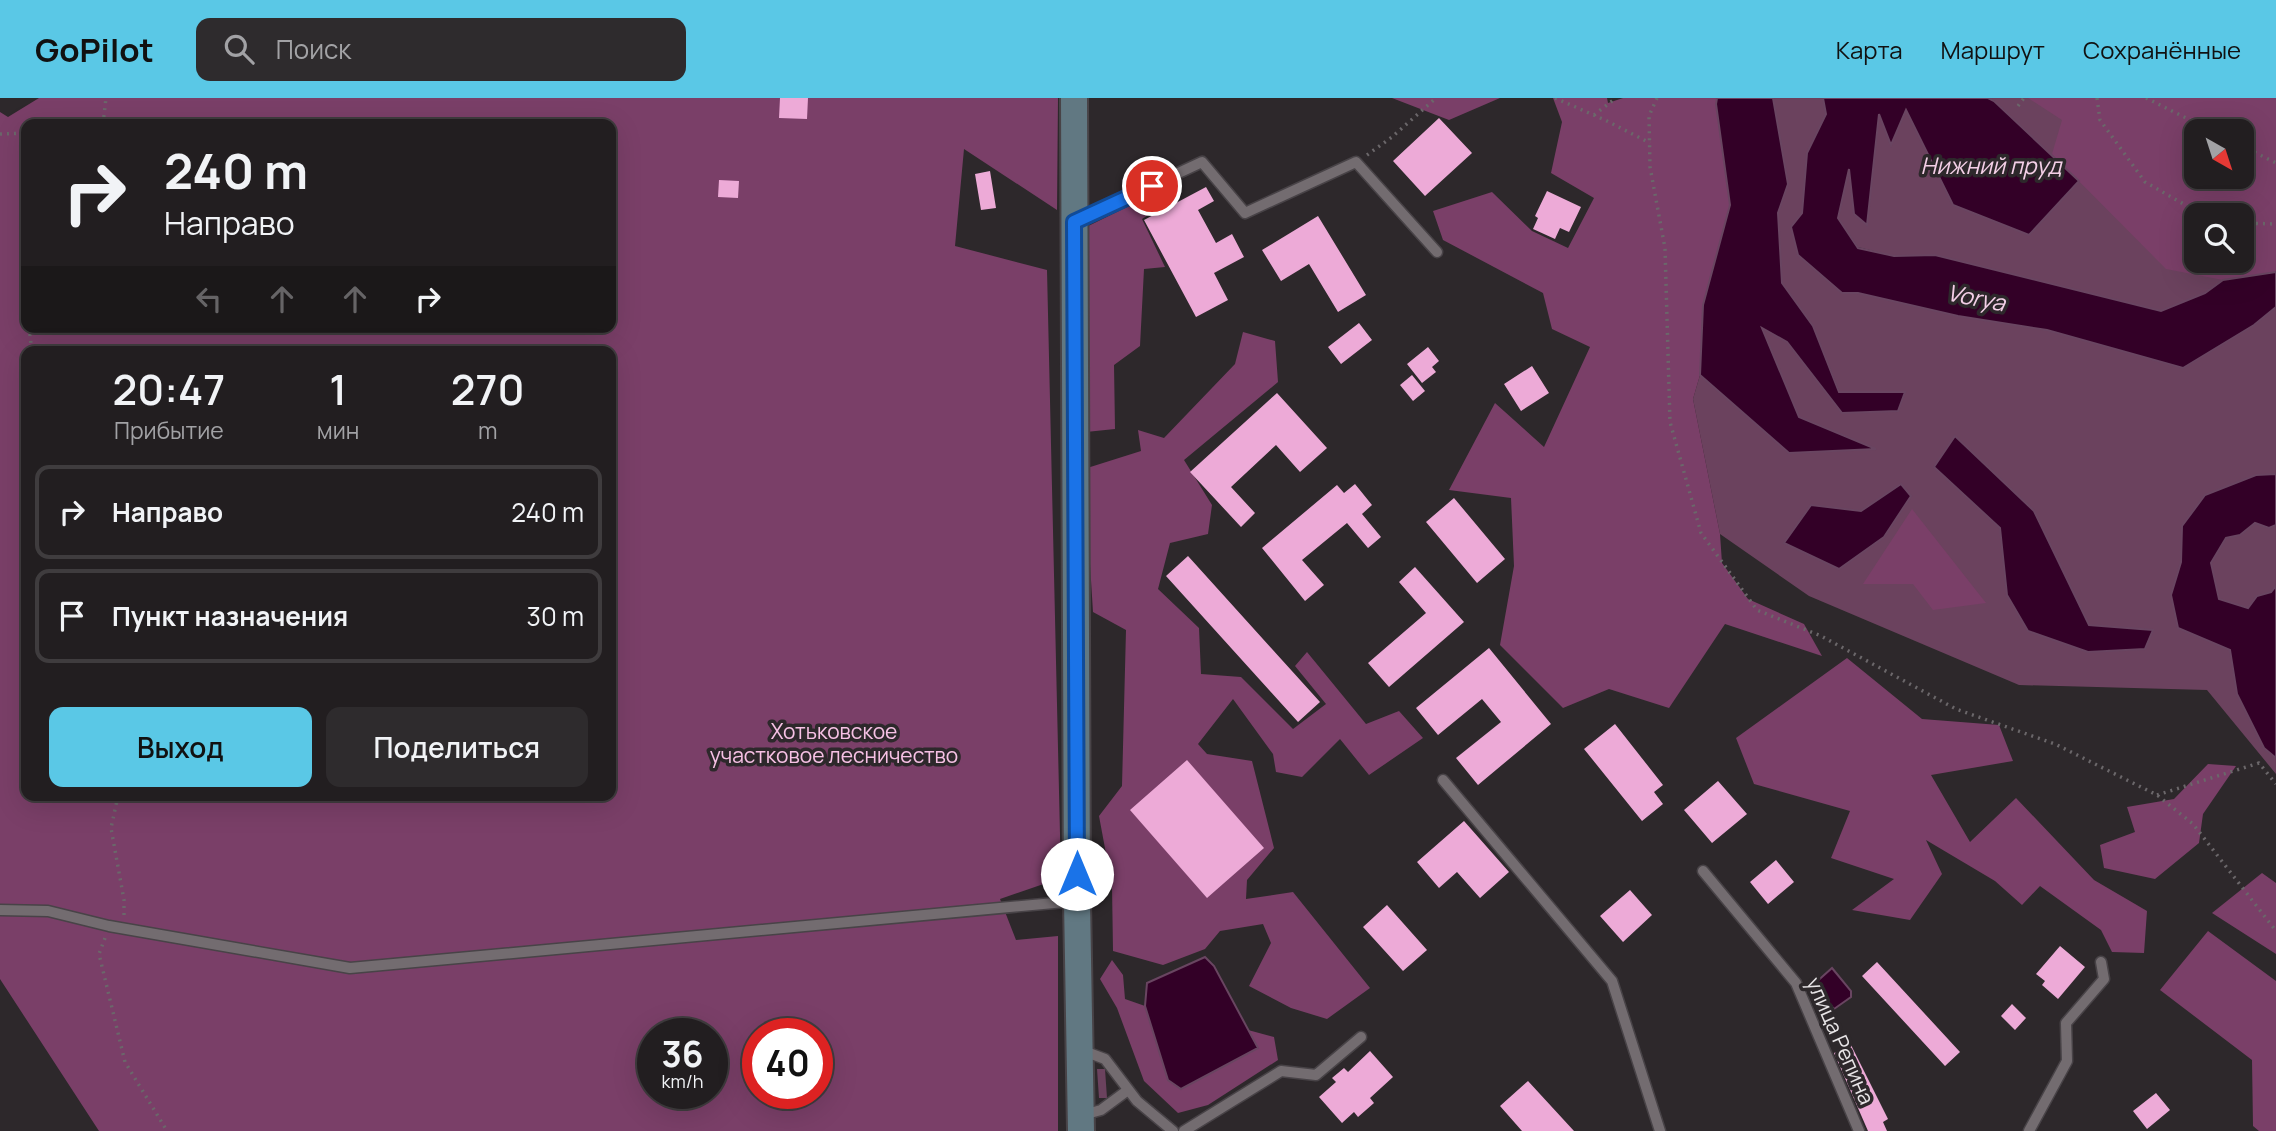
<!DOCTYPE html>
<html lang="ru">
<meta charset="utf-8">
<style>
body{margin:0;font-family:Manrope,sans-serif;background:#2e2b2d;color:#f1f3f6;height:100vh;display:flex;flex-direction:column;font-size:26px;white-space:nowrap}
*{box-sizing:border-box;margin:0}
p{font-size:23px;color:#a2a2a5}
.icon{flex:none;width:38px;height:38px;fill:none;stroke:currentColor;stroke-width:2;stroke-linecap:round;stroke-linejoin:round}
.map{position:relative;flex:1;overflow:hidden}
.drawer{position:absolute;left:21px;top:248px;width:595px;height:455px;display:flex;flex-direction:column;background:#221e20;border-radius:14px;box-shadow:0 7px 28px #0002,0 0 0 2px #3f3c3e}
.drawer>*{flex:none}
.top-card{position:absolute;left:21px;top:21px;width:595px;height:214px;border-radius:14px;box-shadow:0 7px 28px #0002,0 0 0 2px #3f3c3e;background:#221e20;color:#f1f3f6;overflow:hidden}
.needle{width:46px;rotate:141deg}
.tools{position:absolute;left:2184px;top:21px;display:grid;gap:14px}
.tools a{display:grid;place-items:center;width:70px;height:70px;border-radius:14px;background:#221e20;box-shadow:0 7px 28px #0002,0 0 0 2px #3f3c3e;font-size:35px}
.speed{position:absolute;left:637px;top:920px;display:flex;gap:14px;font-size:35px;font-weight:700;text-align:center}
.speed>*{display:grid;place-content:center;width:91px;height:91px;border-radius:50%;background:#221e20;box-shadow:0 7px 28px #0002,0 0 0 2px #3f3c3e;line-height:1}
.speed small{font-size:18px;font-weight:400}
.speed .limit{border:10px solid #d22;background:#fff;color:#111}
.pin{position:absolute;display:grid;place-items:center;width:60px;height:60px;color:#fff;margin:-30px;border:4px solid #fff;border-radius:50%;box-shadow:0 2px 7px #0007}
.me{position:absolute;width:77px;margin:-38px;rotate:0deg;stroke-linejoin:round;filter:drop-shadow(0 0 5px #0008)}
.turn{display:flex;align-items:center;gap:24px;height:147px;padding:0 28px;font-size:32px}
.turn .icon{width:91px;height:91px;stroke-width:2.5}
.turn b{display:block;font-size:49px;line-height:60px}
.lanes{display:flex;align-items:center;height:66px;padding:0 28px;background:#0003;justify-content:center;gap:35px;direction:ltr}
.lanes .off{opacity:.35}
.eta{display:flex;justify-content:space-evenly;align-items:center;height:119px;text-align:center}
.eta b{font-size:42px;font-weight:600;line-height:49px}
.action{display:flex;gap:14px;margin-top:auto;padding:14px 28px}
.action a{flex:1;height:80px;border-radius:14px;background:#5ac8e6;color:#111;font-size:28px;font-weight:600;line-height:80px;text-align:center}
.action a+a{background:#2e2b2d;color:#f1f3f6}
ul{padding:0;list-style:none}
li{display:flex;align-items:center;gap:21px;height:94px;margin:0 14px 10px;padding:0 14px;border:4px solid #3f3c3e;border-radius:14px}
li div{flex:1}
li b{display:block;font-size:26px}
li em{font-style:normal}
header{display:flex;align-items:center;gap:42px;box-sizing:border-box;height:98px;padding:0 35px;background:#5ac8e6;color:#111}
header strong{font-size:33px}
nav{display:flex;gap:38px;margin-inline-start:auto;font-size:24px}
.search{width:490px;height:63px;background:#2e2b2d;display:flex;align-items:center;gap:18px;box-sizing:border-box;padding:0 24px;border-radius:14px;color:#a2a2a5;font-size:26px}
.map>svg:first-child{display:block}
</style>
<header>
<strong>GoPilot</strong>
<div class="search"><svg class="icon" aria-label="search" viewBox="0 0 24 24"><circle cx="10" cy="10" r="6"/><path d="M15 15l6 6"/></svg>Поиск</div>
<nav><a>Карта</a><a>Маршрут</a><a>Сохранённые</a></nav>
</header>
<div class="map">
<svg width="2276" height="1033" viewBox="0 0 2276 1033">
<rect width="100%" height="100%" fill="#2d282b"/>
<path fill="#6b425e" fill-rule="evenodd" d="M 1773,0 L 1823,0 L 1826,16 L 1807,55 L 1802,115 L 1842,195 L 1858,195 L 1958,218 L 2047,232 L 2183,270 L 2254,227 L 2276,209 L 2276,376 L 2256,377 L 2182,428 L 2181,464 L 2171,497 L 2178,530 L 2230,552 L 2237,596 L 2264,650 L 2276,660 L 2276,676 L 2207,592 L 2019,587 L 1809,498 L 1720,436 L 1693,301 L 1700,277 L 1789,355 L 1874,351 L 1799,320 L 1761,229 L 1787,244 L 1842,315 L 1905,295 L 1840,295 L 1813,228 L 1782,185 L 1778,115 L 1788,86 Z
M 1988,0 L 2276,0 L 2276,174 L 2223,182 L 2205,195 L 2161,213 L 1935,157 L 1894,158 L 1858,149 L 1838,120 L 1849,68 L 1854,116 L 1867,126 L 1878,14 L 1891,46 L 1906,11 L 1953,107 L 1995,3 ZM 2196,33 L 2242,33 L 2242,79 L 2196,79 ZM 2196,117 L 2242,117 L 2242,163 L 2196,163 Z
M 2255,425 L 2268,430 L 2276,427 L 2276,488 L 2271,494 L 2257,498 L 2248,510 L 2219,501 L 2211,465 L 2226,440 L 2240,437 Z
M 1097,971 L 1105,971 L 1107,1000 L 1099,1000 Z"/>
<path fill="#7a3f68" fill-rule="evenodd" d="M 39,0 L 1058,0 L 1057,112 L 964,51 L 955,148 L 1047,172 L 1061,780 L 1000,801 L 1016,842 L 1058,838 L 1058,1033 L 99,1033 L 0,881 L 0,14 L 8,19 ZM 26,26 L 611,26 L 611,229 L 26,229 ZM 26,254 L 611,254 L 611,698 L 26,698 ZM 653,936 L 712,936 L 712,996 L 653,996 ZM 758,936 L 817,936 L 817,996 L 758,996 Z
M 1392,0 L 1500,0 L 1449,22 Z
M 1553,0 L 1607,0 L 1608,5 L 1623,0 L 1717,0 L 1716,6 L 1730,107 L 1703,207 L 1700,277 L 1693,301 L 1720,436 L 1722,465 L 1748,501 L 1804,526 L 1822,558 L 1725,526 L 1669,610 L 1609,591 L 1563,610 L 1500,547 L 1514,468 L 1511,400 L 1449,392 L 1495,305 L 1544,349 L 1590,249 L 1552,231 L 1543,195 L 1443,142 L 1433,113 L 1492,94 L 1532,133 L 1568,150 L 1594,100 L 1551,75 L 1562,24 Z
M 2028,0 L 2276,0 L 2276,174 L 2223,182 L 2166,171 L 2052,56 L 2062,22 ZM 2196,33 L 2242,33 L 2242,79 L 2196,79 ZM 2196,117 L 2242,117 L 2242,163 L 2196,163 Z
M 1162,92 L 1170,103 L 1142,121 L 1165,169 L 1144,171 L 1140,248 L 1114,267 L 1115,331 L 1086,334 L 1080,132 Z
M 1243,234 L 1275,243 L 1278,284 L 1184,362 L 1212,407 L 1208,436 L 1170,445 L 1158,491 L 1199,530 L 1201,576 L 1241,579 L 1293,631 L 1326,606 L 1295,568 L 1307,554 L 1366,626 L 1399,613 L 1423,640 L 1369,677 L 1340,641 L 1302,679 L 1276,674 L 1273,656 L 1233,601 L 1198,646 L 1207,656 L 1252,663 L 1274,750 L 1247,782 L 1246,801 L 1293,794 L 1370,890 L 1327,921 L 1291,910 L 1249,888 L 1271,845 L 1263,826 L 1220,833 L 1205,851 L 1163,867 L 1113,853 L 1112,788 L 1099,718 L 1122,688 L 1126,532 L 1093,514 L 1084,371 L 1141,353 L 1138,332 L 1164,340 L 1235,266 Z
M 1912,411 L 1986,505 L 1933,512 L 1913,486 L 1863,486 Z
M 1847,560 L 1922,621 L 1999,627 L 2013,663 L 1931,677 L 1970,744 L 2016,700 L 2094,782 L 2147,813 L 2144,855 L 2112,854 L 2101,832 L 2040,788 L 2022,807 L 1995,783 L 1926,742 L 1942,776 L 1910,822 L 1852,812 L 1894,781 L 1831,760 L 1850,713 L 1754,686 L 1736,640 Z
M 2208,666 L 2236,668 L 2203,716 L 2199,745 L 2155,781 L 2104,770 L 2100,747 L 2135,734 L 2127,709 L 2174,701 Z
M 2262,775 L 2276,785 L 2276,856 L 2212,815 Z
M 2208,833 L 2276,883 L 2276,1033 L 2259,1033 L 2253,1028 L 2252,962 L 2160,892 Z
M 1112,862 L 1123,877 L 1125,901 L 1145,908 L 1168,981 L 1257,950 L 1248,932 L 1274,939 L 1278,962 L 1208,1007 L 1178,1015 L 1144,983 L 1117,910 L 1100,881 Z"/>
<path fill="#330027" stroke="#694561" stroke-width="2" d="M 1717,0 L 1773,0 L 1788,86 L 1778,115 L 1782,185 L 1813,228 L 1839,294 L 1905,294 L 1898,313 L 1842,315 L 1787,244 L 1762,230 L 1799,319 L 1876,351 L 1789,355 L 1700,277 L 1703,207 L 1730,107 L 1716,6 Z
M 1823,0 L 1988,0 L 1994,3 L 2079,83 L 2029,137 L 1953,107 L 1906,12 L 1891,47 L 1879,16 L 1867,127 L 1854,116 L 1849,71 L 1838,120 L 1858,150 L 1894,158 L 1935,157 L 2161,213 L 2205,195 L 2223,182 L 2276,174 L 2276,209 L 2254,227 L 2183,270 L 2047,232 L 1958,218 L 1858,195 L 1842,195 L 1798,157 L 1791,129 L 1802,115 L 1807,55 L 1826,16 Z
M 1955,338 L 2034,413 L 2089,527 L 2153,532 L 2145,551 L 2088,554 L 2028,533 L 2007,497 L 2000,430 L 1934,369 Z
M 2276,376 L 2276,427 L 2269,430 L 2255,425 L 2240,437 L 2226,440 L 2211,465 L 2219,501 L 2248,510 L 2257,498 L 2271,494 L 2276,488 L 2276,660 L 2264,650 L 2237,596 L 2230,552 L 2178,530 L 2171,497 L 2181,464 L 2182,428 L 2205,397 L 2256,377 Z
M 1901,386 L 1911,398 L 1884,439 L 1839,471 L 1784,445 L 1811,407 L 1861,413 Z
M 1205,859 L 1214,868 L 1258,950 L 1181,991 L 1168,982 L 1145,908 L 1147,885 Z
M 1832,870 L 1851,893 L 1851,899 L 1834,911 L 1814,886 Z"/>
<path fill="#edaad7" d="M 780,0 L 808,0 L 807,21 L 779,20 Z
M 1439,20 L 1472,55 L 1425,98 L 1393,63 Z
M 990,73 L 996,110 L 981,112 L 975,76 Z
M 719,82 L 739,83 L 738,100 L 718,99 Z
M 1206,89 L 1214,103 L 1198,112 L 1216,145 L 1232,136 L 1244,159 L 1214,175 L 1228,202 L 1196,219 L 1144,122 Z
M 1547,93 L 1581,109 L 1569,134 L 1560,130 L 1555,141 L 1533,131 L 1538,120 L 1535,118 Z
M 1318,118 L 1366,197 L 1338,214 L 1309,166 L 1281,183 L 1262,152 Z
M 1359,225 L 1372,242 L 1341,266 L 1328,249 Z
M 1428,249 L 1439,263 L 1432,269 L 1436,274 L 1422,285 L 1407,266 Z
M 1532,268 L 1549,295 L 1521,313 L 1504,286 Z
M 1412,277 L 1425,293 L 1413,303 L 1400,287 Z
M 1277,295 L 1327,350 L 1300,374 L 1276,347 L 1231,389 L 1255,415 L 1241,429 L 1190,374 Z
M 1355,386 L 1372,407 L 1362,416 L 1381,439 L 1368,450 L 1347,425 L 1302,462 L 1324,487 L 1305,503 L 1262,450 L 1337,387 L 1344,395 Z
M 1454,400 L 1505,461 L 1477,485 L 1426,424 Z
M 1188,458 L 1320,604 L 1298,624 L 1166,478 Z
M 1415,469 L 1464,524 L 1389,589 L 1368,565 L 1426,515 L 1399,484 Z
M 1489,550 L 1551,626 L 1478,687 L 1456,660 L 1501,624 L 1482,601 L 1438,637 L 1416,610 Z
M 1615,626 L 1663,687 L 1654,694 L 1663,706 L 1642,723 L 1584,651 Z
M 1187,662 L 1264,750 L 1207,800 L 1130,712 Z
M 1718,683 L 1747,716 L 1712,745 L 1684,712 Z
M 1464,723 L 1509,774 L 1480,800 L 1457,774 L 1439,790 L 1417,764 Z
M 1776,762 L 1794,784 L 1768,806 L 1750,784 Z
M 1630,792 L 1652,817 L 1623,844 L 1600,818 Z
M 1387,807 L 1427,852 L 1403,873 L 1363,829 Z
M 2060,848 L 2085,869 L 2058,901 L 2042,887 L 2045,883 L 2036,876 Z
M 1877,864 L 1960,954 L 1945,968 L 1862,878 Z
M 2012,906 L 2026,920 L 2015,932 L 2001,918 Z
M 1851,947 L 1888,1021 L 1883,1024 L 1887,1033 L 1868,1033 L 1834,955 Z
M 1370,953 L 1393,979 L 1370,1000 L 1374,1005 L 1358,1019 L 1354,1014 L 1342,1025 L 1319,999 L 1336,984 L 1332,980 L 1344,970 L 1348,974 Z
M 1528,983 L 1574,1033 L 1522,1033 L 1500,1008 Z
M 2156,995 L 2170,1012 L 2147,1031 L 2133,1013 Z"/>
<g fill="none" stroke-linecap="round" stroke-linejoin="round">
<defs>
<path id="lane" d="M 1078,122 L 1202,64 L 1245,115 L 1356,64 L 1437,154
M 1443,682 L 1612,883 L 1660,1033
M 1703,773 L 1796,885 L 1859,1033
M 0,812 L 48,813 L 109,828 L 350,870 L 1076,803
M 1081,952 L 1105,961 L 1137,1003 L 1173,1033
M 1083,1017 L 1101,1012 L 1128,992
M 1184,1033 L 1281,973 L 1316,977 L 1361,939
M 2029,1033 L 2067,963 L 2066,925 L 2104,881 L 2101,864"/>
<path id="secondary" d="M 1074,0 L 1077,803 L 1081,1033"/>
</defs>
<use href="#lane" stroke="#484347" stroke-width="13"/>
<use href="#secondary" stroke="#484347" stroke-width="30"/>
<path stroke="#6b676a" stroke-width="3.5" stroke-dasharray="2 5" stroke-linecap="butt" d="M 1555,0 L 1605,22 L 1650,45
M 1657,0 L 1649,18 L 1650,69 L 1665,150 L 1670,324 L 1701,435 L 1757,512 L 1821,538 L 1956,611 L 2055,646 L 2157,697 L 2193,726 L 2276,833
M 2097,0 L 2100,22 L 2145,84 L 2203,117
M 2146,0 L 2212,33
M 2018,8 L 2024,0
M 1594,17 L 1616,0
M 103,26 L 106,0
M 0,36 L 26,35
M 2242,48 L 2276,65
M 1367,57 L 1392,39 L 1436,0
M 2242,125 L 2276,126
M 29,229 L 32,254
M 2157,697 L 2259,665 L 2276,686
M 118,698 L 111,730 L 124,802 L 124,817
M 105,840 L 99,856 L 125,964 L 167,1033"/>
<use href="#lane" stroke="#736c70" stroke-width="10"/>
<use href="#secondary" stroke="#617882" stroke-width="26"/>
</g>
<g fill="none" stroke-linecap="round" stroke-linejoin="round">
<defs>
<path id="route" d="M 1077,776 L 1074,124 L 1152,88"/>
</defs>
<use href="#route" stroke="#114b97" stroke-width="18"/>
<use href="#route" stroke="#1a73e8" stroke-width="12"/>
</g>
<g text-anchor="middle" stroke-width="7" stroke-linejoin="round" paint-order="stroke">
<g font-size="21" fill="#f7c1e5" stroke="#2d282b">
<text x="834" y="641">Хотьковское<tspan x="834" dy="24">участковое лесничество</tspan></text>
</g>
<g font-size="21" fill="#e8e5e7" stroke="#2d282b">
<text transform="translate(1840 943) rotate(66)" y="7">улица Репина</text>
</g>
<g font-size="23" font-style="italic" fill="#f4cfe7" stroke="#2d282b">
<text x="1991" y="76">Нижний пруд</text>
<text transform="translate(1976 200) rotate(11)" y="8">Vorya</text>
</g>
</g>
</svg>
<div class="tools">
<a><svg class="needle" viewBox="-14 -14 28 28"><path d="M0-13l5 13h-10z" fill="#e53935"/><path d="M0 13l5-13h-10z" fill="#a2a2a5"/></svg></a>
<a><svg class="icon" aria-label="search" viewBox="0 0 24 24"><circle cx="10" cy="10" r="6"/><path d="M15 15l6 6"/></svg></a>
</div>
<div class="speed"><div>36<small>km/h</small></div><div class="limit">40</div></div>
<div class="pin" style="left:1152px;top:88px;background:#d93025"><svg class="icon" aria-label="arrive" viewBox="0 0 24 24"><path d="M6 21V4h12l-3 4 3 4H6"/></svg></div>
<svg class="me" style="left:1077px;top:776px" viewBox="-20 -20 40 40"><circle r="19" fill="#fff"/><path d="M0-13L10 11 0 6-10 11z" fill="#1a73e8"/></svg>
<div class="top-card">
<div class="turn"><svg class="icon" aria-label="right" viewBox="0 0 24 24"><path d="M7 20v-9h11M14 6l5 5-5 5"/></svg><div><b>240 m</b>Направо</div></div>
<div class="lanes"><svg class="icon off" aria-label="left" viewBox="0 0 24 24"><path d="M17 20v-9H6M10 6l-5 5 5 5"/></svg><svg class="icon off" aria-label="ahead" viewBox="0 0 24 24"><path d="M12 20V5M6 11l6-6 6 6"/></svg><svg class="icon off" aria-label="ahead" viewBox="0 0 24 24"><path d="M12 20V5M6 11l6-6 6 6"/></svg><svg class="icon" aria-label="right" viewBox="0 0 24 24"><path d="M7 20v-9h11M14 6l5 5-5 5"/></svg></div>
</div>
<section class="drawer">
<div class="eta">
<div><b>20:47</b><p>Прибытие</p></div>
<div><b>1</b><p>мин</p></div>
<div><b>270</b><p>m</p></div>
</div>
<ul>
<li><svg class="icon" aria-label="right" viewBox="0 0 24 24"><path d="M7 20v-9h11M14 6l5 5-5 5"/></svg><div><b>Направо</b></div><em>240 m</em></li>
<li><svg class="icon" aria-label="arrive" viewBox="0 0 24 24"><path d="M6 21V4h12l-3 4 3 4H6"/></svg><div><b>Пункт назначения</b></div><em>30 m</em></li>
</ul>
<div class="action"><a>Выход</a><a>Поделиться</a></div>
</section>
</div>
